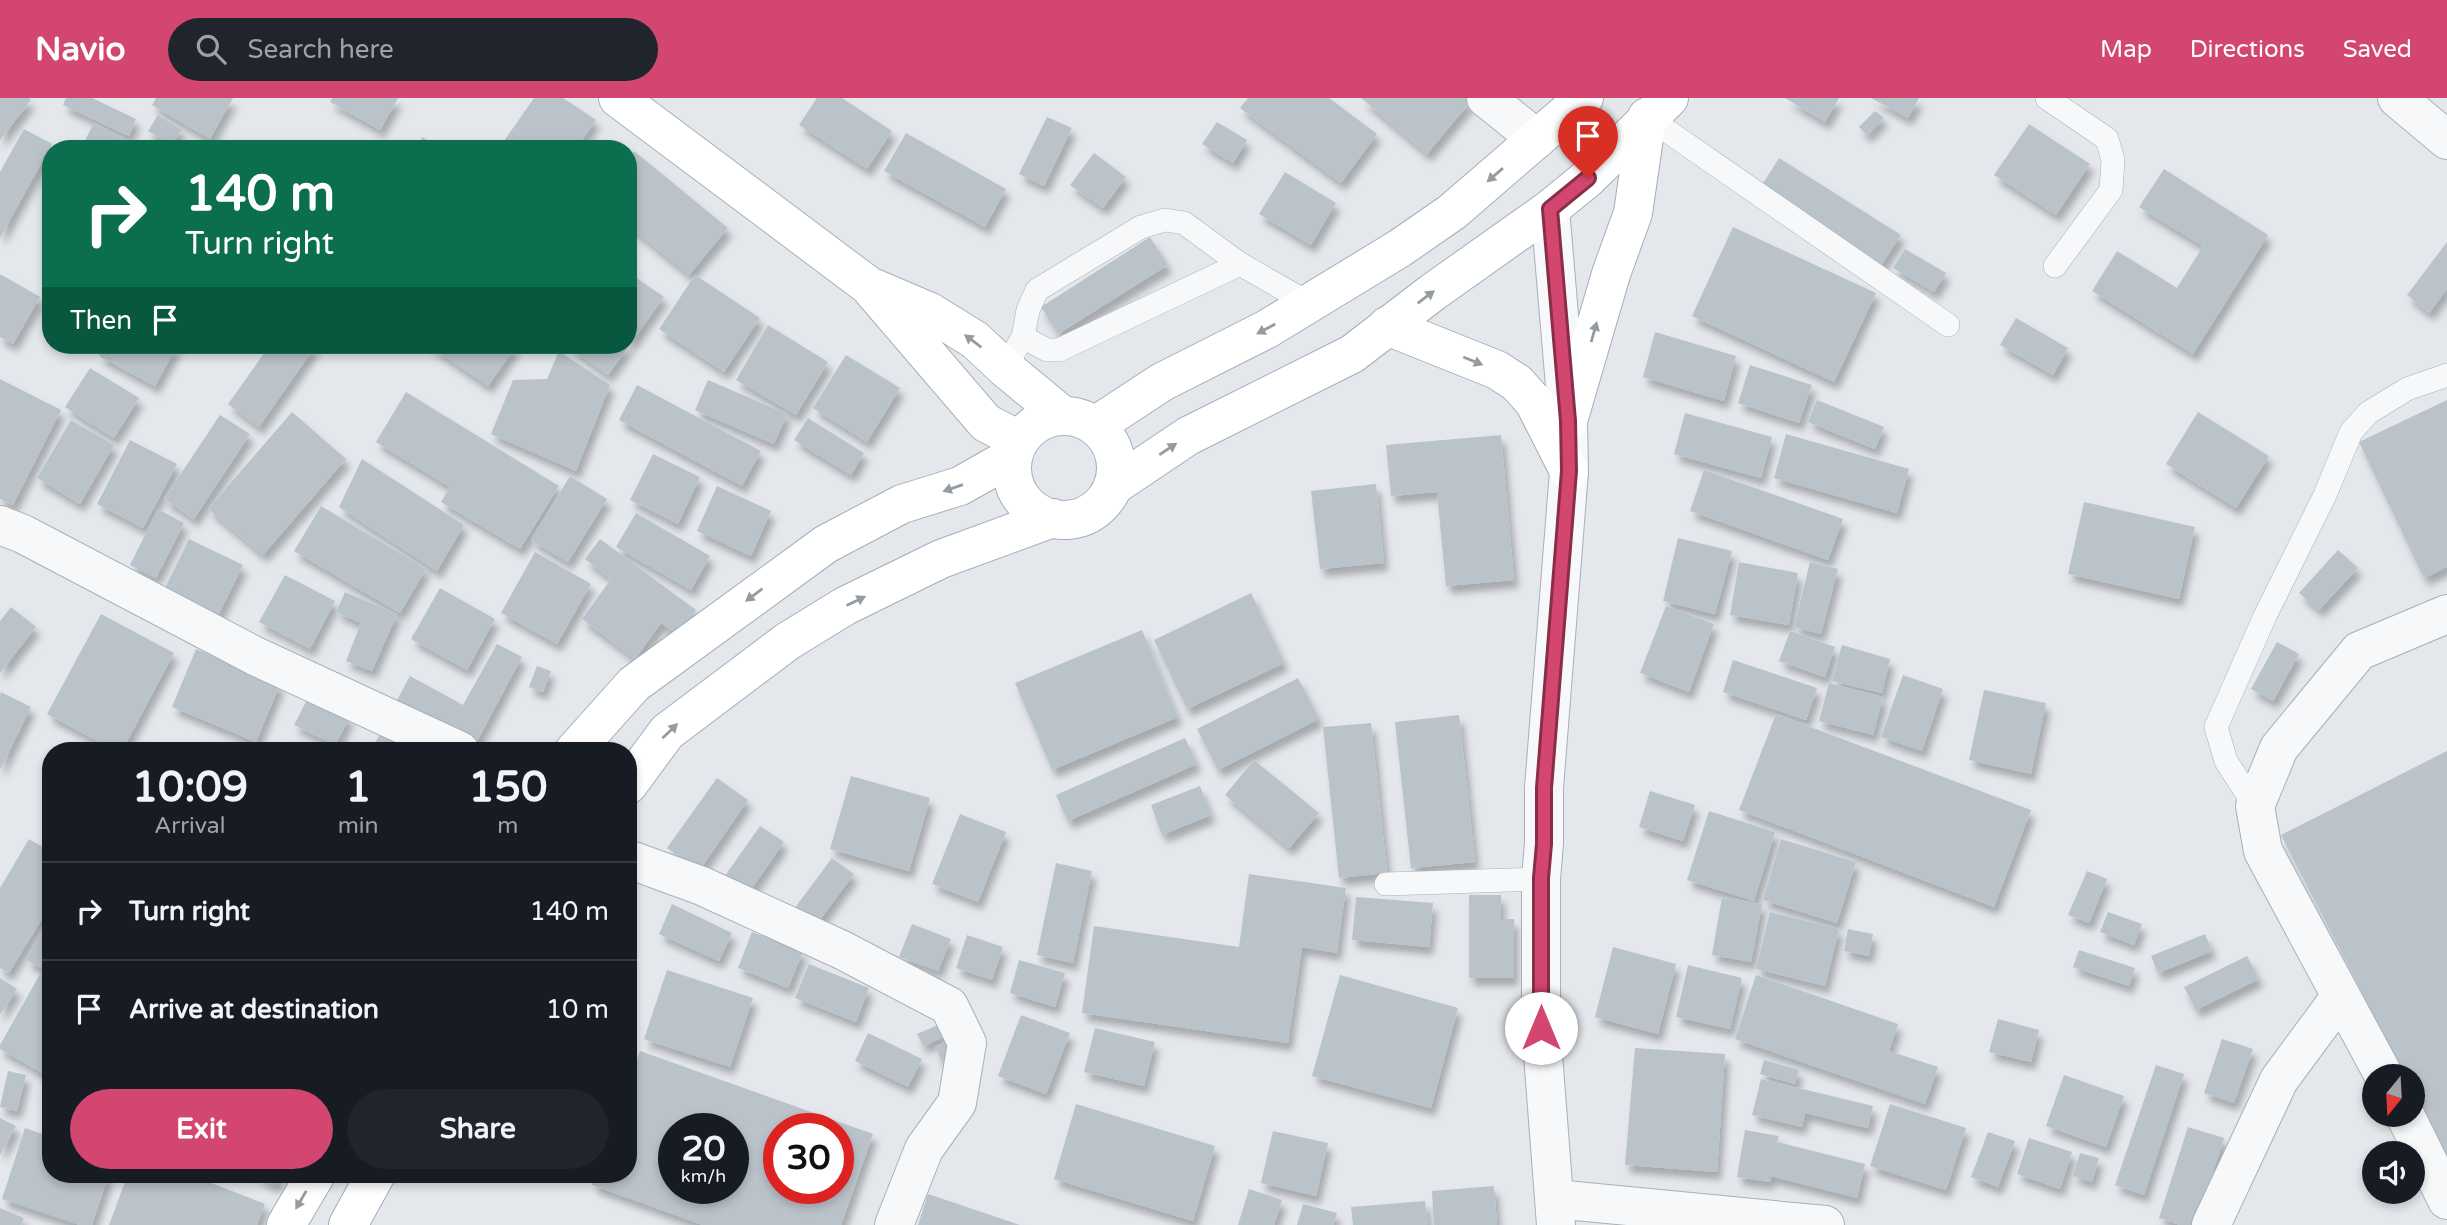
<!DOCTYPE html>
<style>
body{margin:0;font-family:"Varela Round",sans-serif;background:#20242c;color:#f1f3f6;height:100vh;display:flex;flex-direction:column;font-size:26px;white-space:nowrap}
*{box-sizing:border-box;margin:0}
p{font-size:23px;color:#9ea1a6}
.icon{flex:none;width:38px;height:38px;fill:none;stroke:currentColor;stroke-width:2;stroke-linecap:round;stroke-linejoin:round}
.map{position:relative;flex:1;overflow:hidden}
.side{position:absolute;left:42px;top:644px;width:595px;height:441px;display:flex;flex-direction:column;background:#171b24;border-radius:28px;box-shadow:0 4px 10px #0003}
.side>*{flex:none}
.guide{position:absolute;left:42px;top:42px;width:595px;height:214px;border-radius:28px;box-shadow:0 4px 10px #0003;background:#0b6e4f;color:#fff;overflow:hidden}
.needle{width:46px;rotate:198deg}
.tools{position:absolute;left:2362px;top:966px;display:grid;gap:14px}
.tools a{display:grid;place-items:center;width:63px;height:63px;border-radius:50%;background:#171b24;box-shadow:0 4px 10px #0003;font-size:35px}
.speed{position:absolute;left:658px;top:1015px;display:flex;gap:14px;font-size:35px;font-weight:700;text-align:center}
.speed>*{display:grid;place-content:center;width:91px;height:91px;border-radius:50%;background:#171b24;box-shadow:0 4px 10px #0003;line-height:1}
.speed small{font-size:18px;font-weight:400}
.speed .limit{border:10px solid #d22;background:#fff;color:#111}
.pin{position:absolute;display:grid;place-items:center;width:60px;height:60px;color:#fff;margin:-72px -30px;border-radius:50% 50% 50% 0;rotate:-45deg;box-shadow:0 0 7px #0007}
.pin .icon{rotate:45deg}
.me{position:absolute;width:77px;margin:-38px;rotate:0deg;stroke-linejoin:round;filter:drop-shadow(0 0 5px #0008)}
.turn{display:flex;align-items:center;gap:24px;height:147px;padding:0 28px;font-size:32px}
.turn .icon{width:91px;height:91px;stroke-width:2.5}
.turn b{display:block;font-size:49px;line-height:60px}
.then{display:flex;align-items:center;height:66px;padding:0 28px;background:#0003;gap:14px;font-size:26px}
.eta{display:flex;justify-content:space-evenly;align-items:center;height:119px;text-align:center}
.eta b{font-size:42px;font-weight:700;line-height:49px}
.cta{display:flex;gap:14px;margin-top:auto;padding:14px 28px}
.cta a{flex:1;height:80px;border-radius:42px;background:#d34670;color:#fff;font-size:28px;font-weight:700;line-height:80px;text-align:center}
.cta a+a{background:#20242c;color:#f1f3f6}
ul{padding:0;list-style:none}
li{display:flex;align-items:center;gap:21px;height:98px;padding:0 28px;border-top:2px solid #363941}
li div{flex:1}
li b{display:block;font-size:26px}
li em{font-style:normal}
header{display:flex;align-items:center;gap:42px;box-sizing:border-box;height:98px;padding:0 35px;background:#d34670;color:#fff}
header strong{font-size:33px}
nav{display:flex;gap:38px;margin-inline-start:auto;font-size:24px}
.search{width:490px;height:63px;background:#20242c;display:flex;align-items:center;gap:18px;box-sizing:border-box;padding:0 24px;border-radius:38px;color:#9ea1a6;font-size:26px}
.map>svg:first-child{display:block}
</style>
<header>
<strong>Navio</strong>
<div class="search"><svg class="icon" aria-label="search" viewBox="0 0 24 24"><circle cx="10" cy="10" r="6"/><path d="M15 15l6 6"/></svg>Search here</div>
<nav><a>Map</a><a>Directions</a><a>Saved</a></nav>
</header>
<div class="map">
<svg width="2447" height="1127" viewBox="0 0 2447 1127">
<defs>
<filter id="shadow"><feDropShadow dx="4.5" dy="8" stdDeviation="3.5" flood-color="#0004"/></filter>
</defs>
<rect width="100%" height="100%" fill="#e4e8ec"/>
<path fill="#bac2ca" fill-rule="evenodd" filter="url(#shadow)" d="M 0,0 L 29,0 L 31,2 L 0,42 Z
M 66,0 L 92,0 L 136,21 L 129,38 L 63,7 Z
M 156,0 L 233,0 L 210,41 L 152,7 Z
M 332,0 L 398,0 L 380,32 L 330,4 Z
M 534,0 L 563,0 L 596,22 L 576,51 L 516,51 L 504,43 Z
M 817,0 L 842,0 L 892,33 L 867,71 L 799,27 Z
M 1248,0 L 1329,0 L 1377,36 L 1341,85 L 1240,10 Z
M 1361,0 L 1468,0 L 1471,3 L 1427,56 Z
M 1785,0 L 1839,0 L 1825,24 Z
M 1871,0 L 1919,0 L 1908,20 Z
M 1875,13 L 1884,20 L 1867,37 L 1859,29 Z
M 158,17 L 182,32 L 172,47 L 148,33 Z
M 1047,19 L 1072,30 L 1044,88 L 1019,76 Z
M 1217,24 L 1247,42 L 1233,65 L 1202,46 Z
M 94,25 L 126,42 L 122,51 L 87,51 L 82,48 Z
M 2029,26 L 2090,66 L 2056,117 L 1994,77 Z
M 24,31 L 52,46 L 0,140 L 0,74 Z
M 906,35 L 1006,91 L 985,129 L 884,73 Z
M 422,39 L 443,51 L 416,51 Z
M 634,53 L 728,130 L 689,177 L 628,127 L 628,60 Z
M 1094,55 L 1126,79 L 1103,110 L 1070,87 Z
M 1779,60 L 1901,137 L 1878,172 L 1757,95 Z
M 2164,71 L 2268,137 L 2193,256 L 2092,193 L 2117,153 L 2177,190 L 2203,148 L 2139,109 Z
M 1285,74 L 1336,105 L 1311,147 L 1259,116 Z
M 1733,129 L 1876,195 L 1834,284 L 1692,218 Z
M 1150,139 L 1168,167 L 1058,236 L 1041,209 Z
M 2447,144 L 2447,191 L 2429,215 L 2407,197 Z
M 1905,151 L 1946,175 L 1934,194 L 1893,170 Z
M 628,174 L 664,199 L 608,277 L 566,247 L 628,247 Z
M 0,176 L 40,199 L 13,246 L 0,239 Z
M 695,177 L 760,220 L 724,274 L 659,231 Z
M 2016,220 L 2068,250 L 2053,277 L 2000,247 Z
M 768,227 L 828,264 L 796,317 L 736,282 Z
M 1655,234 L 1736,258 L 1724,303 L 1643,279 Z
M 106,247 L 175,247 L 177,248 L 155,288 L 99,258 Z
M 270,247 L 316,247 L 259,329 L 228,306 Z
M 428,247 L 514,247 L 516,248 L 488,288 Z
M 559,253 L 610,287 L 576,373 L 491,336 L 513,282 L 547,281 Z
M 846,257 L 900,290 L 867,344 L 813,310 Z
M 1750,267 L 1812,287 L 1799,325 L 1738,305 Z
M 90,270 L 139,300 L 114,340 L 65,309 Z
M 0,281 L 61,312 L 13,407 L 0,401 Z
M 708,282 L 787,316 L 774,346 L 695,312 Z
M 637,287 L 761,353 L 742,388 L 619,322 Z
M 406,294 L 559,388 L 520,451 L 441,404 L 450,389 L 376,344 Z
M 1817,302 L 1884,329 L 1875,351 L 1808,324 Z
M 2447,302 L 2447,469 L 2424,480 L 2359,344 Z
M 292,314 L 346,361 L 263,457 L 208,411 Z
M 2198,314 L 2269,358 L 2236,410 L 2166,366 Z
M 1685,315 L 1772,339 L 1761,380 L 1674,356 Z
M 220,317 L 250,336 L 194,421 L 164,401 Z
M 808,320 L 864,355 L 851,377 L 794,342 Z
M 71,322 L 114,347 L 80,406 L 37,380 Z
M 1786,336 L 1909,371 L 1897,415 L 1774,380 Z
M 1501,337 L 1514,482 L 1446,488 L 1437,394 L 1391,398 L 1386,347 Z
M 130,342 L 177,366 L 143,430 L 97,406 Z
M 653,356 L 700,379 L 678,426 L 630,402 Z
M 362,361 L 464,427 L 437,473 L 339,409 Z
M 1704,372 L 1843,421 L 1828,462 L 1690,413 Z
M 570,378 L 607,401 L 568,464 L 531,442 Z
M 1376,386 L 1384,465 L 1320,471 L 1311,393 Z
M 717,388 L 771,413 L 751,458 L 697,433 Z
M 2084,404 L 2195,429 L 2179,501 L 2068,476 Z
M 321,408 L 426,471 L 400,515 L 294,453 Z
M 158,411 L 184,425 L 156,480 L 130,467 Z
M 636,415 L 710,458 L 691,492 L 616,449 Z
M 1678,440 L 1732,453 L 1715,516 L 1663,503 Z
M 189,441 L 243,467 L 212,530 L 158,504 Z
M 600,441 L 696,512 L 678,537 L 661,525 L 635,561 L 582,521 L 611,481 L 585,461 Z
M 2338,452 L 2358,470 L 2319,512 L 2299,495 Z
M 535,454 L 591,486 L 557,546 L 501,515 Z
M 1739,464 L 1798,475 L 1789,527 L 1730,517 Z
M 1810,464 L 1838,471 L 1821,536 L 1794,529 Z
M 285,477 L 335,503 L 310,551 L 259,524 Z
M 440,490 L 495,521 L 467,572 L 411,541 Z
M 345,494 L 397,516 L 372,573 L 346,563 L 361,525 L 336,514 Z
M 1251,495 L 1284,565 L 1187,611 L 1154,542 Z
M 1666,508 L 1714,526 L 1689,594 L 1640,575 Z
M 11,509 L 36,529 L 0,575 L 0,523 Z
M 101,516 L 174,555 L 122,653 L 116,653 L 47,616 Z
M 1142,532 L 1178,619 L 1052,672 L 1015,585 Z
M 1790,533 L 1835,549 L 1825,579 L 1779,563 Z
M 2277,544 L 2299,556 L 2273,603 L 2251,591 Z
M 497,546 L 522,559 L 476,645 L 397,602 L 410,578 L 463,607 Z
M 1842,547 L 1890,561 L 1882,595 L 1832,583 Z
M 196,551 L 280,586 L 256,644 L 172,609 Z
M 1733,562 L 1817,590 L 1806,622 L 1723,594 Z
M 537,568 L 551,573 L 543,594 L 529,589 Z
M 1903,577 L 1943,591 L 1922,653 L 1881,639 Z
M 1298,580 L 1319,621 L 1218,672 L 1197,631 Z
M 1829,585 L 1883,599 L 1873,637 L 1819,623 Z
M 1984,592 L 2046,605 L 2031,676 L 1969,662 Z
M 1,594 L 31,609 L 0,672 L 0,598 Z
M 309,598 L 350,619 L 335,647 L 294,627 Z
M 1776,616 L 2031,712 L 1994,809 L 1739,712 Z
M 1459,617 L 1475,764 L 1411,770 L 1395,624 Z
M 1371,625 L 1387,775 L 1339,780 L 1323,629 Z
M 385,626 L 434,653 L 371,653 Z
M 1185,640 L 1197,666 L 1068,723 L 1056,697 Z
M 2447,653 L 2447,1059 L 2413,993 L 2413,978 L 2405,978 L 2281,737 Z
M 1254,662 L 1319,715 L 1289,750 L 1225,697 Z
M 851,678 L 930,700 L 909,773 L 830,751 Z
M 717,680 L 748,702 L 699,773 L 667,750 Z
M 1200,688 L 1211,717 L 1162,737 L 1151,707 Z
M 1650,693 L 1695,707 L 1683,743 L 1639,729 Z
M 1709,713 L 1775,734 L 1754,803 L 1687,782 Z
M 960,716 L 1006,734 L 978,804 L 932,786 Z
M 760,728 L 784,744 L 746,799 L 722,782 Z
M 29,741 L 51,754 L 51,806 L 9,875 L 0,870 L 0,790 Z
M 1781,741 L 1856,764 L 1837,825 L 1763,802 Z
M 832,760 L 854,776 L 816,827 L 794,811 Z
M 1056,765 L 1092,773 L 1073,865 L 1037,857 Z
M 2087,773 L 2107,781 L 2089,825 L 2068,817 Z
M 1249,776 L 1346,790 L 1337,855 L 1302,849 L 1288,945 L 1082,915 L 1094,828 L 1239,849 Z
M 1469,797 L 1501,797 L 1501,821 L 1514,821 L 1514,880 L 1469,880 Z
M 1356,799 L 1433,805 L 1429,849 L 1352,842 Z
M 1722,799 L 1762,806 L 1751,864 L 1712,857 Z
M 672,806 L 732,835 L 719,863 L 659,836 Z
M 1770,814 L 1839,831 L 1825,888 L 1756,871 Z
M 2108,814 L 2142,826 L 2134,847 L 2100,834 Z
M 51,817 L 51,875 L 26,862 Z
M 912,826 L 951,841 L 938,873 L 899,859 Z
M 1848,831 L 1873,836 L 1869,858 L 1844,853 Z
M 752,834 L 803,853 L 788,890 L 738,870 Z
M 2205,836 L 2212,853 L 2158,875 L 2151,858 Z
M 967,837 L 1003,849 L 992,882 L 956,870 Z
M 1613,849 L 1676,866 L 1658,936 L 1595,919 Z
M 2079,852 L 2135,870 L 2129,888 L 2073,869 Z
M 2247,858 L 2259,881 L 2196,912 L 2184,889 Z
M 1019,862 L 1065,875 L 1055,909 L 1010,895 Z
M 809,866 L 869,890 L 856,924 L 795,900 Z
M 1688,867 L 1742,880 L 1730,931 L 1676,919 Z
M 667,872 L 753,900 L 730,969 L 644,941 Z
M 40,876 L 51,882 L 51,964 L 44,976 L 0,951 L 0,947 Z
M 1340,877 L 1458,910 L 1431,1010 L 1312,978 Z
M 1756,877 L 1898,926 L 1889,953 L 1938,969 L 1925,1006 L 1735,941 Z
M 0,880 L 17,891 L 0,917 Z
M 1021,917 L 1070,935 L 1046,996 L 998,978 Z
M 1998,921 L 2039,932 L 2031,964 L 1989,954 Z
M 940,926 L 945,938 L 923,948 L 917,936 Z
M 1095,930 L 1155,944 L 1144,988 L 1084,974 Z
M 868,935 L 922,961 L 908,989 L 855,963 Z
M 2222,941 L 2253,951 L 2234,1005 L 2204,995 Z
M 947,943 L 954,960 L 943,965 L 935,949 Z
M 1635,950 L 1725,956 L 1717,1074 L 1625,1067 Z
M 640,953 L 873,1036 L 841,1127 L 703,1127 L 592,1087 L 596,1076 L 628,1076 L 628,986 ZM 674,1031 L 733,1031 L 733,1090 L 674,1090 ZM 779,1031 L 838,1031 L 838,1090 L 779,1090 Z
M 1764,962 L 1799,972 L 1795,986 L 1760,976 Z
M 2156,967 L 2184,976 L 2144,1097 L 2115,1087 Z
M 8,973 L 26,977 L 17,1013 L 0,1009 Z
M 2064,977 L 2124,998 L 2106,1049 L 2046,1028 Z
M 1761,981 L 1873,1008 L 1868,1030 L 1805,1015 L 1802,1029 L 1752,1017 Z
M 1076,1006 L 1215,1048 L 1193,1123 L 1054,1081 Z
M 1890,1006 L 1966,1030 L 1946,1092 L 1870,1068 Z
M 0,1020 L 16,1028 L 0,1057 Z
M 2188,1029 L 2224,1040 L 2196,1127 L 2180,1127 L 2159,1120 Z
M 25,1030 L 51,1039 L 51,1076 L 109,1076 L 92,1127 L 80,1127 L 2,1101 Z
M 1745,1032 L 1779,1038 L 1777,1044 L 1865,1066 L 1857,1100 L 1771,1078 L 1770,1084 L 1737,1079 Z
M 1273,1033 L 1328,1045 L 1316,1098 L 1261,1085 Z
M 1988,1034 L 2015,1043 L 1998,1089 L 1971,1079 Z
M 2029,1040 L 2072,1054 L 2060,1091 L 2017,1076 Z
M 2080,1055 L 2099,1060 L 2092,1084 L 2073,1078 Z
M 128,1076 L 188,1076 L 265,1106 L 257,1127 L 109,1127 Z
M 254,1076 L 281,1076 L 275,1087 Z
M 1494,1088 L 1497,1127 L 1434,1127 L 1432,1093 Z
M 1249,1091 L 1282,1102 L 1274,1127 L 1238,1127 Z
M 928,1096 L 1020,1127 L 918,1127 Z
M 1425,1103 L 1428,1127 L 1353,1127 L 1351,1109 Z
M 1303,1106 L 1337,1115 L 1333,1127 L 1297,1127 Z
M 0,1110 L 24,1120 L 21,1127 L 0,1127 Z"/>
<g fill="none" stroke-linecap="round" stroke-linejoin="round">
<defs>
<path id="lane" d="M 2047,0 L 2107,41 L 2113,62 L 2111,92 L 2055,168
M 1647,19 L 1948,227
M 1023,239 L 1047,252 L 1059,252 L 1240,166
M 1005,270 L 1023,239 L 1028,212 L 1037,192 L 1141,129 L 1165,122 L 1184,125 L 1240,166 L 1310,206
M 2255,708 L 2226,663 L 2216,629 L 2265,518 L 2325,397 L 2351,334 L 2368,315 L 2407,291 L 2447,277
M 1386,786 L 1541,781"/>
<path id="street" d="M 1486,0 L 1537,41
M 2397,0 L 2447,42
M 1550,111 L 1568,323 L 1569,373 L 1544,690 L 1544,745 L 1541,781 L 1541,930 L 1556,1127
M 0,427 L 23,436 L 255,558 L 460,653
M 628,761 L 702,788 L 842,852 L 949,908 L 967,945 L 957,1005 L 924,1051 L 894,1127
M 2384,978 L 2263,753 L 2255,708 L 2279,650 L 2359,553 L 2447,516
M 2405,1017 L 2447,1102
M 1555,1101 L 1825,1127
M 2211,1127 L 2279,982 L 2341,898"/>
<path id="secondary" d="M 618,0 L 869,188 L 930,214 L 975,242 L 1005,270 L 1063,318
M 872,192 L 986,325 L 1019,342"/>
<path id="primary" d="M 1387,228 L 1497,272 L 1517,285 L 1534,304 L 1569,373
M1012 370a52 52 0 1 1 104 0a52 52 0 1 1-104 0Z
M 1568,323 L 1611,176 L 1633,115 L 1647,19
M 1095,328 L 1162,284 L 1267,231 L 1400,150 L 1452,114 L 1584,0
M 1112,389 L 1188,338 L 1352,256 L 1433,194 L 1550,111 L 1588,80 L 1669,0
M 574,653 L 634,586 L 826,446 L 902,406 L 960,388 L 1013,358
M 628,687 L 667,634 L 788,543 L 845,508 L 941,461 L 1053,420
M 286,1127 L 316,1076
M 348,1127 L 376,1076"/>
</defs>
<use href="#lane" stroke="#a8b0b7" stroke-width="24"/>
<use href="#street" stroke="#a8b0b7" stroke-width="40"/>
<use href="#secondary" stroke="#a8b0b7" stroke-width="40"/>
<use href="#primary" stroke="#a2aeb8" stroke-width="40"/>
<use href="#lane" stroke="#f7f8fa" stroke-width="23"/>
<use href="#street" stroke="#f7f8fa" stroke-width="38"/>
<use href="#secondary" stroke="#fff" stroke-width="38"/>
<use href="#primary" stroke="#fff" stroke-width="38"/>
</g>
<defs><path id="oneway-solid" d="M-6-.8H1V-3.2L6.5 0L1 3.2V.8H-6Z" transform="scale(1.75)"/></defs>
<g fill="#949ca2">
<use href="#oneway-solid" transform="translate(1495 77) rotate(139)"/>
<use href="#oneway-solid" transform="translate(1426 199) rotate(-37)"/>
<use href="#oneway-solid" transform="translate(1266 231) rotate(152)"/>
<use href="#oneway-solid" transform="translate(1594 234) rotate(-74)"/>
<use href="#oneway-solid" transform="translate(973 243) rotate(-143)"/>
<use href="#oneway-solid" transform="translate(1473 263) rotate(22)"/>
<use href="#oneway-solid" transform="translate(1168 351) rotate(-34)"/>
<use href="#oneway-solid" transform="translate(953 390) rotate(161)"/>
<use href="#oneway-solid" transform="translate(754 497) rotate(143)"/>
<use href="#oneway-solid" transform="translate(856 503) rotate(-26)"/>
<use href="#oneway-solid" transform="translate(670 633) rotate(-44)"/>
<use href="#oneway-solid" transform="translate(301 1102) rotate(120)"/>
</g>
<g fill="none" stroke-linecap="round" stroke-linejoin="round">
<defs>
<path id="route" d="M 1541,930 L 1541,780 L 1544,746 L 1544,690 L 1569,373 L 1568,323 L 1550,111 L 1588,80"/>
</defs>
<use href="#route" stroke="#892e49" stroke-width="18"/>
<use href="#route" stroke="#d34670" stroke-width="12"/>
</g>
</svg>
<div class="tools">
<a><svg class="needle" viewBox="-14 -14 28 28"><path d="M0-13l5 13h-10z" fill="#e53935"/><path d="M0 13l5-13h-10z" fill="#9ea1a6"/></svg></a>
<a><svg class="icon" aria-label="sound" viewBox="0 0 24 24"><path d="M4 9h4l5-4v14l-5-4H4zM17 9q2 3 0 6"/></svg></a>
</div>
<div class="speed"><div>20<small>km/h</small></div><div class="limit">30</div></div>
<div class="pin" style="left:1588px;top:80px;background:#d93025"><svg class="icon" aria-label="arrive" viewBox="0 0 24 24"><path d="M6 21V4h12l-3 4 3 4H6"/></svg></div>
<svg class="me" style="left:1541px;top:930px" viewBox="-20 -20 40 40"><circle r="19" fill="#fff"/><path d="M0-13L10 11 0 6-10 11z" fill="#d34670"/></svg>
<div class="guide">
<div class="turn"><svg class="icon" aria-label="right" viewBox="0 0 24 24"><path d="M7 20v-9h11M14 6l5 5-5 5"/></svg><div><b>140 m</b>Turn right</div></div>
<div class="then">Then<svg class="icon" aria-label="arrive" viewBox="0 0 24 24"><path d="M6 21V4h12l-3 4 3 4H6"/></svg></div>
</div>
<section class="side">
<div class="eta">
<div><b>10:09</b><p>Arrival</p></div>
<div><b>1</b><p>min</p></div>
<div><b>150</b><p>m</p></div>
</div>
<ul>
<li><svg class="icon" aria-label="right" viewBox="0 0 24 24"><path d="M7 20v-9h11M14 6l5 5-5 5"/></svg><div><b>Turn right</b></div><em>140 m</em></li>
<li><svg class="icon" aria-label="arrive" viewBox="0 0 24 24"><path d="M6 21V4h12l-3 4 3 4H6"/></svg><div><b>Arrive at destination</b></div><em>10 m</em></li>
</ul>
<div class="cta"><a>Exit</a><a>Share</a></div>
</section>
</div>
